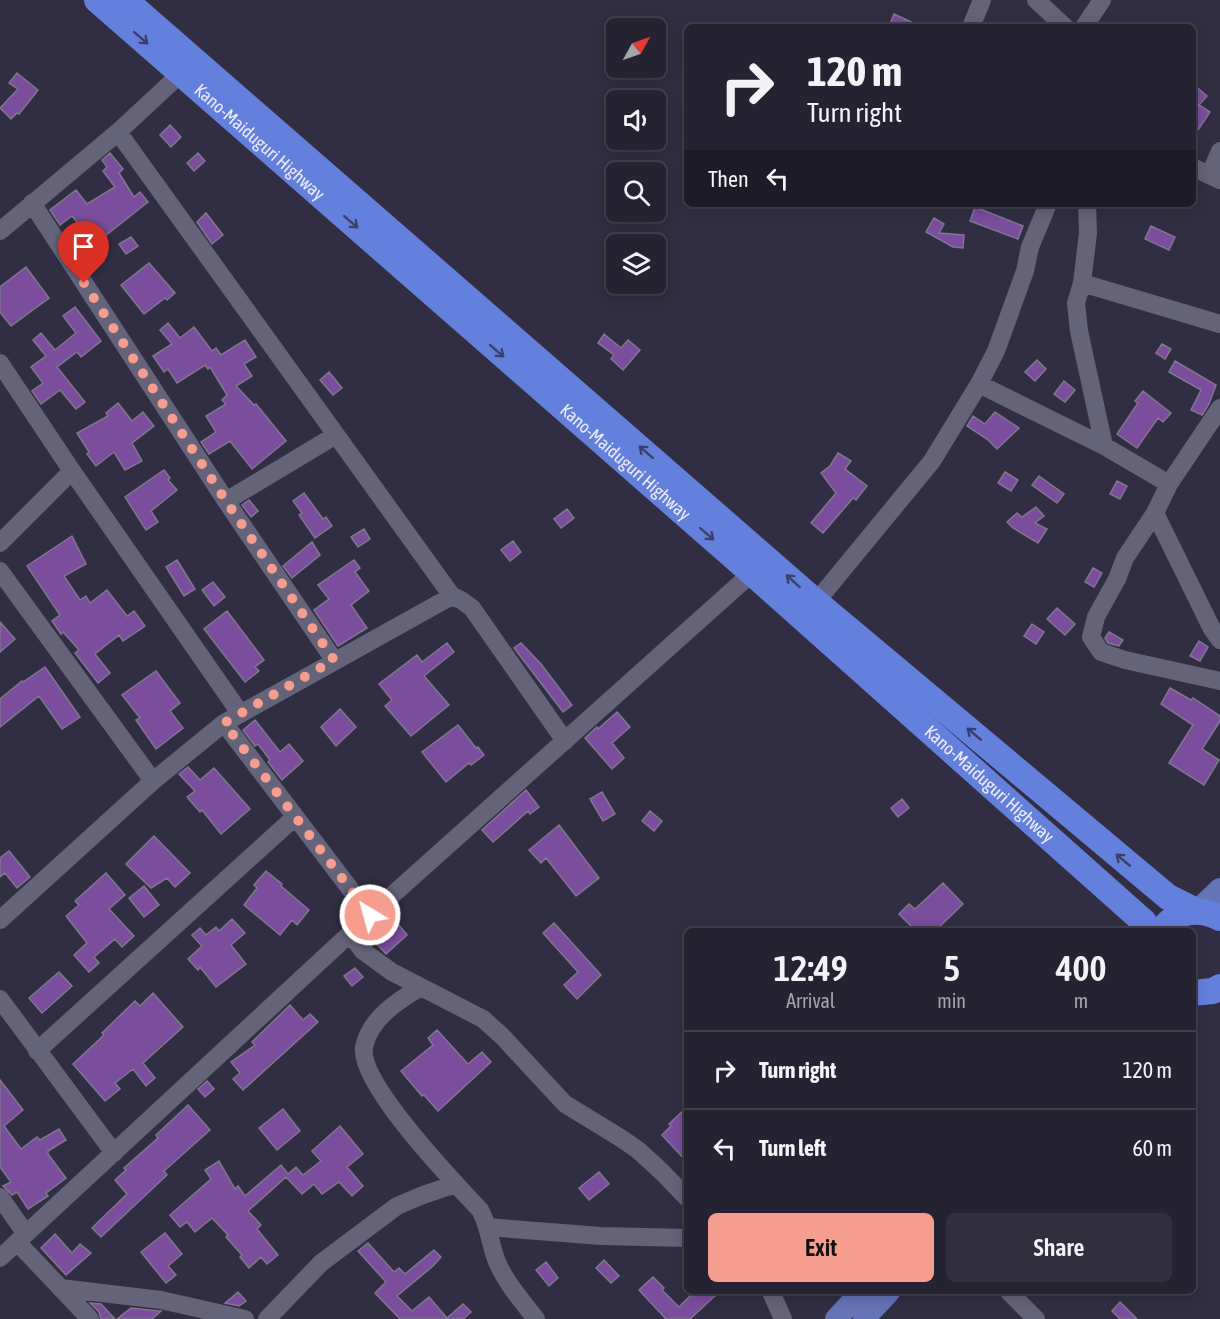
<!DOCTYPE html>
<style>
body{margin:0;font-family:"Asap Condensed",sans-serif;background:#312f3e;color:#f1f3f6;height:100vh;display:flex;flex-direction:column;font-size:22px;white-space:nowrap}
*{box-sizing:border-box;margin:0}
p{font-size:20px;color:#a3a4ac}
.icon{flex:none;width:33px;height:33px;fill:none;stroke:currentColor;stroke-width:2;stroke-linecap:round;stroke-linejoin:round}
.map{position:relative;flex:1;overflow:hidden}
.drawer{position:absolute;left:684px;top:928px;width:512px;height:366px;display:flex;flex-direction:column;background:#252232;border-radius:9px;box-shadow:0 3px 15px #0003,0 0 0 2px #423f4d}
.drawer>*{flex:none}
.guide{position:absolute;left:684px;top:24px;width:512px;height:183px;border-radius:9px;box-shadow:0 3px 15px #0003,0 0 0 2px #423f4d;background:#252232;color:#f1f3f6;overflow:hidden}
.needle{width:39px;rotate:50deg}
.tools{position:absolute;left:606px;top:18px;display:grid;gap:12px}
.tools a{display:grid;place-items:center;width:60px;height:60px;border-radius:9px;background:#252232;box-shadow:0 3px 15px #0003,0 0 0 2px #423f4d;font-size:30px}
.pin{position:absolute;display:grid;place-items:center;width:51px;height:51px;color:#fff;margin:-62px -26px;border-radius:50% 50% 50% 0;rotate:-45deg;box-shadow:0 0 6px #0007}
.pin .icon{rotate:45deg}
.me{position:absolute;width:66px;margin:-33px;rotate:323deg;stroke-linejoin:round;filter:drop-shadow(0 0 4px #0008)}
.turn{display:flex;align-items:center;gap:21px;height:126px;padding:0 24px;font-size:27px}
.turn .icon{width:78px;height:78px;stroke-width:2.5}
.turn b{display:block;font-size:42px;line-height:51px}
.then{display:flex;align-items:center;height:57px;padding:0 24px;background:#0003;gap:12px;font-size:22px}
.eta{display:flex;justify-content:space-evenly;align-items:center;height:102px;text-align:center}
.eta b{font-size:36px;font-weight:600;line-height:42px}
.button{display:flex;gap:12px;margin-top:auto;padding:12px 24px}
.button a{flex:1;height:69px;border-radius:9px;background:#f59d8f;color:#111;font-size:24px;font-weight:600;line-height:69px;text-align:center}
.button a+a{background:#312f3e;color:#f1f3f6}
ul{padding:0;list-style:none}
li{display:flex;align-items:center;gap:18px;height:78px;padding:0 24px;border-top:2px solid #423f4d}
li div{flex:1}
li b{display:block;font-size:22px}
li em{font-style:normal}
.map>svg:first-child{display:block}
</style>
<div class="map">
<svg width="1220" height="1319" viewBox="0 0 1220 1319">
<rect width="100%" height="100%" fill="#312e43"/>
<path fill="#7b4d9d" stroke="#82768c" stroke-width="1.5" d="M 894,14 L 922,27 L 897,27 L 890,24 Z
M 17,73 L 38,90 L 19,114 L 17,113 L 11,119 L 0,108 L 18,89 L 9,83 Z
M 1192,83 L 1207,96 L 1199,105 L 1192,99 Z
M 1199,105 L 1210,112 L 1192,139 L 1192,115 Z
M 170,125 L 181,137 L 171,147 L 160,135 Z
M 110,153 L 123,169 L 119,173 L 134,197 L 140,192 L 148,202 L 95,244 L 72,216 L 60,225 L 50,210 L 76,190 L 87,204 L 115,187 L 103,171 L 107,167 L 102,160 Z
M 198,153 L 205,161 L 194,171 L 187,163 Z
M 975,207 L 1023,226 L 1018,239 L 970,221 Z
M 206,213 L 223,235 L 212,244 L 197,222 Z
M 934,218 L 944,224 L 939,233 L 964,235 L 963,248 L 953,247 L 926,232 Z
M 1151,226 L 1175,237 L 1169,250 L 1145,239 Z
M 131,237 L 138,246 L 126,254 L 119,244 Z
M 149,263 L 175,293 L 167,300 L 165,298 L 144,314 L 121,285 Z
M 26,267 L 49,298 L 11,326 L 0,312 L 0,287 Z
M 75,307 L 101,341 L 81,357 L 77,352 L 57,367 L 85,402 L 76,409 L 60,390 L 41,404 L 32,391 L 43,383 L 31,367 L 46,356 L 33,340 L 41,333 L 55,350 L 76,333 L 63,316 Z
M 168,323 L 180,338 L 194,327 L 212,351 L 216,348 L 221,355 L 245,340 L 256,357 L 244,364 L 252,376 L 236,386 L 254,405 L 256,404 L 286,441 L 252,469 L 230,441 L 209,454 L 201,442 L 216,432 L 206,416 L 226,404 L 222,400 L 227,395 L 210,367 L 208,369 L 205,365 L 177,383 L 168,369 L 164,372 L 153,356 L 172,344 L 160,330 Z
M 604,334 L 621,348 L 628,340 L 640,350 L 623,370 L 611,359 L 614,355 L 598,343 Z
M 1162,344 L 1171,349 L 1165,359 L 1156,353 Z
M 1037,360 L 1046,369 L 1035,381 L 1025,372 Z
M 1175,361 L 1216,385 L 1209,404 L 1202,415 L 1191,410 L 1201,390 L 1169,372 Z
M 329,372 L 342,388 L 333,395 L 320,380 Z
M 1064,381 L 1075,390 L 1065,402 L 1054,394 Z
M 1143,391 L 1171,413 L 1163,422 L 1158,418 L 1137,448 L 1117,434 L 1138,403 L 1135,401 Z
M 118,403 L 132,421 L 143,412 L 154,426 L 132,443 L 142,461 L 125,470 L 114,452 L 96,466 L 87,454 L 89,452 L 77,433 L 108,416 L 106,413 Z
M 995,412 L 1019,428 L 997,449 L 987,439 L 967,426 L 973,416 L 985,424 Z
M 838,453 L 851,461 L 845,469 L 867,486 L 856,500 L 853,498 L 823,533 L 811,523 L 836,493 L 821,473 L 830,466 Z
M 164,470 L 170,478 L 168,480 L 177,490 L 151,511 L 158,522 L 146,530 L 125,497 Z
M 1005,472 L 1018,480 L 1011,491 L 998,483 Z
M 1039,476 L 1064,494 L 1057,503 L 1032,485 Z
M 1117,481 L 1127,486 L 1120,499 L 1110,494 Z
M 304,493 L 323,519 L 326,517 L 332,526 L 315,538 L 299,515 L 302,513 L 293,501 Z
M 249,500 L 258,511 L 251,517 L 242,505 Z
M 1036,507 L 1044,516 L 1035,523 L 1047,529 L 1038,543 L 1013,528 L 1007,522 L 1017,513 L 1022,517 Z
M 567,509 L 574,518 L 561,528 L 554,519 Z
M 364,529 L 370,539 L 358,547 L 351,537 Z
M 72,536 L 86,564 L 64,576 L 80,600 L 86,596 L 90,603 L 107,590 L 127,616 L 134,611 L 145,626 L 123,641 L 119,635 L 95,654 L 110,673 L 98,683 L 75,653 L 79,650 L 63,632 L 61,634 L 52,621 L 60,615 L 27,566 Z
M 513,541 L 521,552 L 510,561 L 501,550 Z
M 312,542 L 320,555 L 292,578 L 283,566 Z
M 177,560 L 195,589 L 184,596 L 166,567 Z
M 354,560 L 360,568 L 355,572 L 369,591 L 351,605 L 367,628 L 338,646 L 314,610 L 329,599 L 318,585 Z
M 1093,568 L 1102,573 L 1094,587 L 1085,582 Z
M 213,582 L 225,597 L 214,606 L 202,590 Z
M 1057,608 L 1075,624 L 1065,635 L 1047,619 Z
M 227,611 L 264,660 L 255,667 L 259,671 L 245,682 L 204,629 Z
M 0,622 L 15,639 L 0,652 Z
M 1032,624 L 1044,632 L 1036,644 L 1024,636 Z
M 1109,632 L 1123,640 L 1119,646 L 1108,643 L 1105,638 Z
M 1199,641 L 1208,647 L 1200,661 L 1190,656 Z
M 447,643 L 454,652 L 424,676 L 449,705 L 411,736 L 385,706 L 392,700 L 379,684 L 417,655 L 422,662 Z
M 521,643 L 541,664 L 572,705 L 563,712 L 514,648 Z
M 45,667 L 80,717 L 62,729 L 39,696 L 0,727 L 0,699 L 22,681 L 23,682 Z
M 156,671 L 180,703 L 170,711 L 183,728 L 156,749 L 136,720 L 140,718 L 122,695 Z
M 1170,688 L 1191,700 L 1193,698 L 1220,716 L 1220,721 L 1202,749 L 1219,760 L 1204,785 L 1169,763 L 1193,725 L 1161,704 Z
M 340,709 L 356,727 L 336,746 L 321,727 Z
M 617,712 L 630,727 L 612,743 L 624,758 L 612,769 L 585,738 L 597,727 L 598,729 Z
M 255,720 L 280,752 L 289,744 L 303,761 L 282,780 L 268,762 L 270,760 L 258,744 L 255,746 L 243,730 Z
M 458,725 L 476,748 L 478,747 L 484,755 L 471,765 L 469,763 L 446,782 L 422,752 Z
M 188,767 L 200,780 L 214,768 L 250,809 L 221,834 L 202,810 L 200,812 L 187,797 L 195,791 L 179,774 Z
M 526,790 L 539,807 L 530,814 L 528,811 L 493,842 L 482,830 Z
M 602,792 L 615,814 L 603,821 L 590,799 Z
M 902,799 L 909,808 L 898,817 L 891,808 Z
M 650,811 L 662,821 L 654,831 L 642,821 Z
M 559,825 L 599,878 L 576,896 L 546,858 L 541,863 L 529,850 Z
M 154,836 L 190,873 L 175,887 L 167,878 L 151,888 L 126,864 Z
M 9,851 L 30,877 L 17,888 L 5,873 L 0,877 L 0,858 Z
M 266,871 L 282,884 L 281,886 L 309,910 L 297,925 L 292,920 L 280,935 L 244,905 L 257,888 L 254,885 Z
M 106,873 L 125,895 L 109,909 L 134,936 L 122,947 L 115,939 L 94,957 L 99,963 L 89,972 L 74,955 L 87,943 L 66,916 L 79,905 L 75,901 Z
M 943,883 L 963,904 L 934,932 L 917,932 L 899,914 L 909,904 L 915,909 Z
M 144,886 L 159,905 L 144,917 L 129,898 Z
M 389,913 L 407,935 L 386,954 L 376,943 L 381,939 L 372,929 Z
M 232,919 L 245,933 L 231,945 L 246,964 L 216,987 L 200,967 L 198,970 L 188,959 L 202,946 L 192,935 L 200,928 L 206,935 L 216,927 L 219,931 Z
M 554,923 L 601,975 L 577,999 L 564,985 L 578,972 L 543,933 Z
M 355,968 L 363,977 L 352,986 L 344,976 Z
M 59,972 L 72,986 L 42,1013 L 29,998 Z
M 153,993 L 183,1027 L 143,1063 L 155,1078 L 146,1086 L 133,1069 L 115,1083 L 120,1089 L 105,1101 L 73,1064 L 104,1035 L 102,1033 L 135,1001 L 140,1006 Z
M 290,1005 L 303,1020 L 310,1014 L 318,1022 L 243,1090 L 233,1079 L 240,1073 L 231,1062 L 255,1045 L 252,1042 Z
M 437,1030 L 468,1064 L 482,1052 L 491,1062 L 438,1111 L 424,1095 L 422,1096 L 401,1071 L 433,1045 L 428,1038 Z
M 0,1080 L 23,1110 L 4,1126 L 21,1149 L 37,1137 L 40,1140 L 59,1129 L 66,1140 L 48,1151 L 48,1154 L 66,1178 L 46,1193 L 48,1196 L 28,1209 L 17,1192 L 12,1195 L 3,1186 L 11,1182 L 0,1167 Z
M 207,1081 L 214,1089 L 205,1097 L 198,1089 Z
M 188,1105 L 210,1130 L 164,1171 L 167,1175 L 101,1237 L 92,1228 L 127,1194 L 115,1180 L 126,1170 L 124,1168 L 158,1138 L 156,1135 Z
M 687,1107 L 687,1162 L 662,1135 L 671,1126 L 669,1124 Z
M 283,1109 L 300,1131 L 277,1150 L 259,1128 Z
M 340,1126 L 363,1154 L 347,1167 L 363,1186 L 352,1196 L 339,1182 L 322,1194 L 314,1184 L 302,1194 L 286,1177 L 248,1211 L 261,1225 L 257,1229 L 278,1255 L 267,1264 L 261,1257 L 249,1268 L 240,1257 L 242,1255 L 226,1237 L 228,1235 L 212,1218 L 195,1232 L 187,1222 L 180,1227 L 170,1215 L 211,1179 L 205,1170 L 219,1161 L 235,1189 L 238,1186 L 245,1196 L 281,1165 L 288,1174 L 296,1167 L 303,1175 L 321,1161 L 312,1151 Z
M 599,1172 L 609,1184 L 589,1200 L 579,1188 Z
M 165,1233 L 182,1254 L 168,1266 L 176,1275 L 166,1283 L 141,1252 Z
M 55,1234 L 72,1253 L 80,1244 L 91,1253 L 66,1275 L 41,1248 Z
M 368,1243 L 394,1272 L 399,1268 L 405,1274 L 434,1250 L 441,1257 L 433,1266 L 397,1296 L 412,1311 L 429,1297 L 447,1318 L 463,1304 L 471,1312 L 463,1319 L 400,1319 L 375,1293 L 386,1282 L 358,1251 Z
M 604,1260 L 619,1276 L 611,1283 L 596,1268 Z
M 546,1262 L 558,1278 L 549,1286 L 536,1270 Z
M 653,1277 L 664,1288 L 662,1290 L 679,1307 L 692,1294 L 694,1296 L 699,1292 L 719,1292 L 690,1319 L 666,1319 L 639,1290 Z
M 238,1292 L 246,1301 L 239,1306 L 225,1303 Z
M 1120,1302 L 1137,1319 L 1120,1319 L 1112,1311 Z
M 90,1303 L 101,1304 L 115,1319 L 101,1319 L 99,1312 Z
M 131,1308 L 159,1311 L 161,1311 L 152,1319 L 117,1319 Z"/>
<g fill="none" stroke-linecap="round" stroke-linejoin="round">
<path stroke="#65637a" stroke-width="18" d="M 1036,0 L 1065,27
M 971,27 L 982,0
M 1084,27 L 1102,0
M 118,132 L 452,596
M 1192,167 L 1220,180
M 1210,174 L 1220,151
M 32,203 L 226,501 L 334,660
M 1087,204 L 1088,233 L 1082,283 L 1076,303 L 1079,331 L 1104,446
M 0,231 L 118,132 L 189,66
M 1082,283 L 1220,324
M 0,363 L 72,471 L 240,713
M 979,384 L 1106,447 L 1169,484
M 1220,408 L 1169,484 L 1155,513 L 1125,558 L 1117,579 L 1096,617 L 1091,637 L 1101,652 L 1125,660 L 1220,681
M 226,501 L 336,435
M 1155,513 L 1212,629 L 1220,640
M 0,543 L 72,471
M 0,571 L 153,781
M 816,602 L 932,461 L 979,384 L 996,351 L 1025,271 L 1030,247 L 1048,204
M 224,723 L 370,915
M 0,920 L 153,781 L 224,723 L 452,596 L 461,600 L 472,608 L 565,741
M 350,934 L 363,951 L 392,972 L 483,1019 L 502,1036 L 565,1104 L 619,1137 L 638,1150 L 662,1172 L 687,1198
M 419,988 C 396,1002 370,1019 364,1047 C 358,1083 454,1182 480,1210 C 490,1227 490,1247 498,1264 C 507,1284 522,1301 536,1319
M 0,999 L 114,1153
M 37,1051 L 295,817
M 0,1197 L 26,1234
M 487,1227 L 601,1236 L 687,1238
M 17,1242 L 90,1319
M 0,1258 L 370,915 L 752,573 L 759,564
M 60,1288 L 161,1300 L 245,1319
M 771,1292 L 783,1319
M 1009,1292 L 1036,1319
M 267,1319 L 321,1263 L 397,1206 L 423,1195 L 456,1184"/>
<path stroke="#6474b5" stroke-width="22" d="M 1198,910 L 1220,889
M 836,1319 L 861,1292
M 864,1319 L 889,1292"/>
<g stroke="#6480dd" stroke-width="26">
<path id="s1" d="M 97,0 L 752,573 L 1144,922 L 1149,932"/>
<path d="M 125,0 L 816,602 L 1168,897 L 1194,910"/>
<path d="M 1161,932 C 1175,910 1198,907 1220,918"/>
<path d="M 1192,993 L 1213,991 L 1220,987"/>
</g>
</g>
<defs><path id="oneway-shaft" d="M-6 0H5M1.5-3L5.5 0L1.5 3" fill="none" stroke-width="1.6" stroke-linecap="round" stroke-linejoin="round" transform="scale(1.5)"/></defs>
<g stroke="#39406a">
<use href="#oneway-shaft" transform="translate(141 38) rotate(41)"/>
<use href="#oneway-shaft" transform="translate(351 222) rotate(41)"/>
<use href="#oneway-shaft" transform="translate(497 351) rotate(41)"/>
<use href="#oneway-shaft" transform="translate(646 452) rotate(-139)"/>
<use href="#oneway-shaft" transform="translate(707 534) rotate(41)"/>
<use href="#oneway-shaft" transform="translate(793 581) rotate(-138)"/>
<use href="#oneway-shaft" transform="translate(974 734) rotate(-140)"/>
<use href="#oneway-shaft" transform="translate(1123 860) rotate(-140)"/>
</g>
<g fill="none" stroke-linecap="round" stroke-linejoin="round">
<path stroke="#f59d8f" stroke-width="10" stroke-dasharray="0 18" d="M 84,283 L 226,501 L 334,660 L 224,723 L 370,915"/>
</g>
<g text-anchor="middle" stroke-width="6" stroke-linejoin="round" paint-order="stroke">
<g font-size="18" fill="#edecf9" stroke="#272538">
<text dy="6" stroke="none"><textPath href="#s1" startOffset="216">Kano-Maiduguri Highway</textPath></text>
<text dy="6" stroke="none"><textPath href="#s1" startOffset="702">Kano-Maiduguri Highway</textPath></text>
<text dy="6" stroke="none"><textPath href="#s1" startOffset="1188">Kano-Maiduguri Highway</textPath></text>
</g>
</g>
</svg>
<div class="tools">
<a><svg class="needle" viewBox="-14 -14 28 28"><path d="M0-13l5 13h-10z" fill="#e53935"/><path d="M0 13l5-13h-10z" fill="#a3a4ac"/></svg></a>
<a><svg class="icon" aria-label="sound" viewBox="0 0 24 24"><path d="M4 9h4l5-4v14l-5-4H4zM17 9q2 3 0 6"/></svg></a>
<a><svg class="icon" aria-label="search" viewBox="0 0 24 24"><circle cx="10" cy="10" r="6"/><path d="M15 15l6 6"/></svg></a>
<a><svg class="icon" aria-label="layers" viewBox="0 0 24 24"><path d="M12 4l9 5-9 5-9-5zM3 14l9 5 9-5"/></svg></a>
</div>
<div class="pin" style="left:84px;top:283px;background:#d93025"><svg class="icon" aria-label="arrive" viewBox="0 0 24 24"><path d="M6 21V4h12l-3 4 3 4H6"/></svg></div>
<svg class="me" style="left:370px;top:915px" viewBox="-20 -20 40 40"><circle r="17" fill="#f59d8f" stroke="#fff" stroke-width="3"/><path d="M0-11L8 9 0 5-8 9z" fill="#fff"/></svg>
<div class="guide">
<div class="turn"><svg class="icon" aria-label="right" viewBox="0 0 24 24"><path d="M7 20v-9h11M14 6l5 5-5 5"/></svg><div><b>120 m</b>Turn right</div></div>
<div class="then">Then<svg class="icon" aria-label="left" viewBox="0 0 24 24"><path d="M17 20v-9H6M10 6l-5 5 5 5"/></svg></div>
</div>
<section class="drawer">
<div class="eta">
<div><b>12:49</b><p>Arrival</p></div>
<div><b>5</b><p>min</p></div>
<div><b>400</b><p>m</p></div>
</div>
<ul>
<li><svg class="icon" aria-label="right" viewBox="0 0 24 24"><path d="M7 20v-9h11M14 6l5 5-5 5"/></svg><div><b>Turn right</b></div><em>120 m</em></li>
<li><svg class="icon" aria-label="left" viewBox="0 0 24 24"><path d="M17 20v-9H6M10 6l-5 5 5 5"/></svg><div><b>Turn left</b></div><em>60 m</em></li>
</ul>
<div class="button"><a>Exit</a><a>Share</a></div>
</section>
</div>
